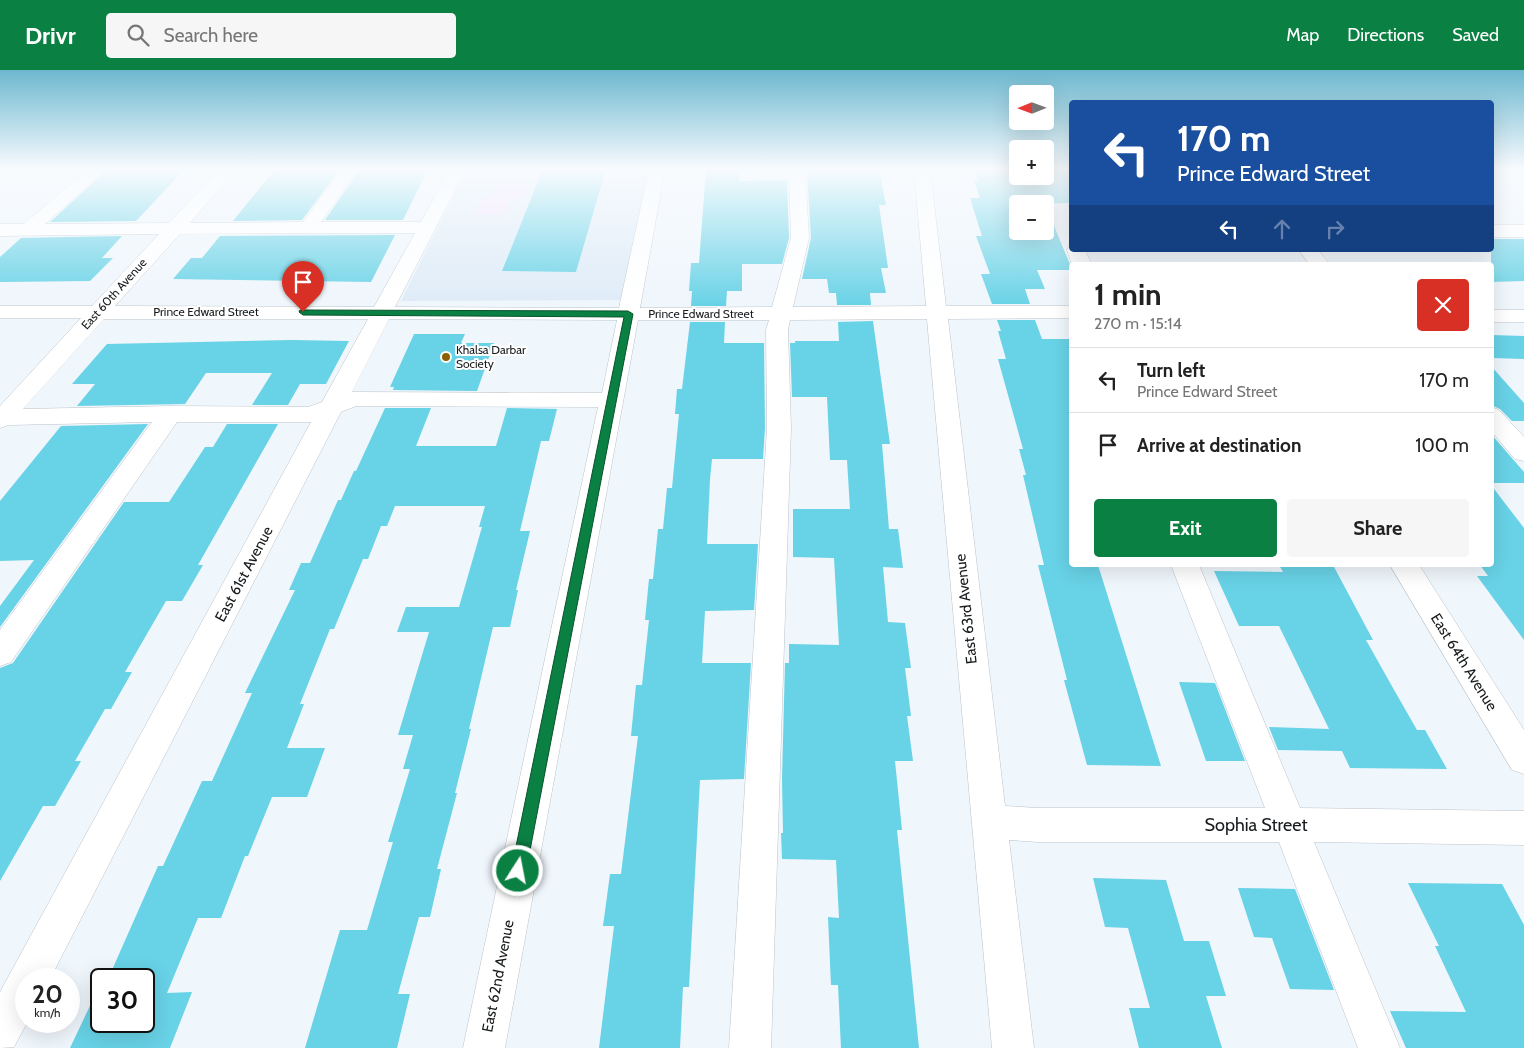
<!DOCTYPE html>
<meta charset="utf-8">
<style>
body{margin:0;font-family:Cabin,sans-serif;background:#f6f6f6;color:#222;height:100vh;display:flex;flex-direction:column;font-size:19px;white-space:nowrap}
*{box-sizing:border-box;margin:0}
p{font-size:16px;color:#767676}
.icon{flex:none;width:28px;height:28px;fill:none;stroke:currentColor;stroke-width:2;stroke-linecap:round;stroke-linejoin:round}
.map{position:relative;flex:1;overflow:hidden}
.details{position:absolute;left:1069px;top:192px;width:425px;height:305px;display:flex;flex-direction:column;background:#fff;border-radius:5px;box-shadow:0 5px 20px #0002}
.details>*{flex:none}
.hud{position:absolute;left:1069px;top:30px;width:425px;height:152px;border-radius:5px;box-shadow:0 5px 20px #0002;background:#1a4fa0;color:#fff;overflow:hidden}
.needle{width:32px;rotate:269deg}
.fabs{position:absolute;left:1009px;top:15px;display:grid;gap:10px}
.fabs a{display:grid;place-items:center;width:45px;height:45px;border-radius:5px;background:#fff;box-shadow:0 5px 20px #0002;font-size:25px}
.speed{position:absolute;left:15px;top:898px;display:flex;gap:10px;font-size:25px;font-weight:700;text-align:center}
.speed>*{display:grid;place-content:center;width:65px;height:65px;border-radius:50%;background:#fff;box-shadow:0 5px 20px #0002;line-height:1}
.speed small{font-size:12px;font-weight:400}
.speed .limit{border:2px solid #111;border-radius:8px;background:#fff;color:#111}
.pin{position:absolute;display:grid;place-items:center;width:42px;height:42px;color:#fff;margin:-51px -21px;border-radius:50% 50% 50% 0;rotate:-45deg;box-shadow:0 0 5px #0007}
.pin .icon{rotate:45deg}
.me{position:absolute;width:55px;margin:-28px;rotate:11deg;stroke-linejoin:round;filter:drop-shadow(0 0 4px #0008)}
.turn{display:flex;align-items:center;gap:18px;height:105px;padding:0 25px;font-size:22px}
.turn .icon{width:65px;height:65px;stroke-width:2.5}
.turn b{display:block;font-size:35px;line-height:42px}
.lanes{display:flex;align-items:center;height:48px;padding:0 25px;background:#0003;justify-content:center;gap:25px;direction:ltr}
.lanes .off{opacity:.35}
.round{display:grid;place-items:center;flex:none;width:52px;height:52px;border-radius:5px;background:#f6f6f6}
.overview{display:flex;align-items:center;justify-content:space-between;height:85px;padding:0 25px}
h1{font-size:30px;font-weight:800;line-height:38px}
.cta{display:flex;gap:10px;margin-top:auto;padding:10px 25px}
.cta a{flex:1;height:58px;border-radius:5px;background:#0b8043;color:#fff;font-size:20px;font-weight:800;line-height:58px;text-align:center}
.cta a+a{background:#f6f6f6;color:#222}
ul{padding:0;list-style:none}
li{display:flex;align-items:center;gap:15px;height:65px;padding:0 25px;border-top:1px solid #e0e0e0}
li div{flex:1}
li b{display:block;font-size:19px}
li em{font-style:normal}
header{display:flex;align-items:center;gap:30px;box-sizing:border-box;height:70px;padding:0 25px;background:#0b8043;color:#fff}
header strong{font-size:24px}
nav{display:flex;gap:28px;margin-inline-start:auto;font-size:18px}
.search{width:350px;height:45px;background:#f6f6f6;display:flex;align-items:center;gap:12px;box-sizing:border-box;padding:0 18px;border-radius:5px;color:#767676;font-size:19px}
.map>svg:first-child{display:block}
</style>
<header>
<strong>Drivr</strong>
<div class="search"><svg class="icon" aria-label="search" viewBox="0 0 24 24"><circle cx="10" cy="10" r="6"/><path d="M15 15l6 6"/></svg>Search here</div>
<nav><a>Map</a><a>Directions</a><a>Saved</a></nav>
</header>
<div class="map">
<svg width="1524" height="978" viewBox="0 0 1524 978">
<rect width="100%" height="100%" fill="#eff6fc"/>
<path fill="#deebf7" d="M 467,99 L 650,99 L 623,230 L 401,231 Z"/>
<path fill="#f2deff" d="M 498,112 L 521,112 L 527,116 L 522,129 L 511,129 L 505,144 L 474,144 L 480,130 L 492,126 Z"/>
<path fill="#68d2e6" d="M 108,99 L 185,99 L 136,151 L 50,152 Z
M 275,99 L 340,99 L 302,150 L 233,151 Z
M 360,99 L 428,99 L 403,150 L 325,150 Z
M 543,99 L 606,99 L 576,202 L 502,201 Z
M 706,99 L 739,99 L 739,110 L 741,111 L 787,110 L 789,168 L 782,194 L 742,194 L 742,221 L 727,221 L 726,236 L 691,236 L 692,221 L 689,221 L 691,193 L 699,193 Z
M 807,99 L 879,99 L 886,135 L 879,135 L 888,198 L 881,198 L 886,223 L 870,223 L 871,235 L 837,235 L 836,223 L 829,223 L 827,209 L 802,209 L 811,168 Z
M 973,99 L 1018,100 L 1018,106 L 1045,106 L 1045,100 L 1071,99 L 1071,133 L 1018,134 L 1018,161 L 1045,161 L 1045,134 L 1071,197 L 1071,200 L 1037,200 L 1045,219 L 1025,219 L 1030,234 L 992,234 L 981,204 L 990,204 L 976,166 L 982,166 L 970,128 L 980,128 L 974,111 L 978,111 Z
M 395,165 L 371,212 L 173,209 L 191,188 L 202,188 L 220,166 Z
M 122,166 L 102,188 L 113,188 L 90,211 L 0,212 L 0,187 L 21,168 Z
M 1491,169 L 1524,169 L 1524,211 L 1491,212 Z
M 997,250 L 1035,250 L 1042,269 L 1071,269 L 1071,495 L 1098,495 L 1161,696 L 1087,695 L 1064,610 L 1067,610 L 1038,495 L 1044,495 L 1023,405 L 1026,405 L 1019,379 L 1023,379 L 998,289 L 1006,289 L 998,261 L 1001,261 Z
M 873,251 L 890,374 L 882,374 L 889,459 L 898,459 L 903,498 L 883,497 L 888,552 L 905,553 L 911,598 L 905,598 L 911,646 L 907,646 L 913,691 L 895,691 L 902,760 L 897,760 L 919,978 L 841,978 L 838,915 L 831,915 L 828,847 L 839,848 L 836,790 L 782,789 L 781,763 L 783,763 L 782,709 L 785,593 L 789,593 L 789,574 L 839,575 L 834,488 L 793,487 L 793,439 L 850,439 L 847,390 L 830,390 L 827,327 L 792,327 L 790,273 L 795,273 L 795,271 L 839,271 L 838,252 Z
M 690,252 L 725,252 L 724,273 L 764,273 L 765,358 L 763,389 L 712,389 L 710,409 L 707,474 L 758,474 L 754,540 L 705,541 L 702,593 L 751,593 L 744,709 L 700,710 L 689,917 L 683,917 L 680,978 L 599,978 L 614,856 L 603,856 L 610,804 L 621,804 L 638,666 L 631,666 L 636,615 L 642,615 L 649,550 L 645,550 L 649,509 L 653,509 L 658,459 L 663,459 L 667,418 L 672,418 L 679,344 L 675,344 L 677,319 L 682,319 Z
M 414,264 L 465,264 L 461,273 L 494,273 L 477,321 L 393,320 L 394,317 L 390,317 Z
M 1491,265 L 1524,266 L 1524,289 L 1491,288 Z
M 292,270 L 349,271 L 326,314 L 300,314 L 288,335 L 252,335 L 272,303 L 206,303 L 185,334 L 77,336 L 95,314 L 72,314 L 107,274 Z
M 1491,296 L 1524,333 L 1524,351 L 1512,351 L 1500,339 L 1491,335 Z
M 385,338 L 431,338 L 416,376 L 496,376 L 507,338 L 557,339 L 549,371 L 541,371 L 520,461 L 530,461 L 516,520 L 518,520 L 510,557 L 493,557 L 469,659 L 471,659 L 455,723 L 457,723 L 437,799 L 441,799 L 430,847 L 419,847 L 398,924 L 410,924 L 397,978 L 305,978 L 340,860 L 367,860 L 393,772 L 388,772 L 410,699 L 403,699 L 413,665 L 398,665 L 429,562 L 397,562 L 406,537 L 459,537 L 482,457 L 479,457 L 485,436 L 395,436 L 387,456 L 381,456 L 368,489 L 363,489 L 334,559 L 330,559 L 300,634 L 304,634 L 287,678 L 325,678 L 307,727 L 272,727 L 248,786 L 245,786 L 221,848 L 198,848 L 167,923 L 192,922 L 170,978 L 70,978 L 96,923 L 101,923 L 101,951 L 144,951 L 144,909 L 108,909 L 158,796 L 163,796 L 202,711 L 212,711 L 252,623 L 245,623 L 295,520 L 289,520 L 301,493 L 310,493 L 338,430 L 341,430 L 354,401 L 356,401 Z
M 148,354 L 0,557 L 0,536 L 34,490 L 0,491 L 0,431 L 61,356 Z
M 227,354 L 278,354 L 198,495 L 203,495 L 182,531 L 166,531 L 125,602 L 132,602 L 111,639 L 105,639 L 75,691 L 81,691 L 55,736 L 43,736 L 0,811 L 0,598 L 13,593 L 124,432 L 169,432 L 205,377 L 213,377 Z
M 1491,364 L 1524,402 L 1524,413 L 1491,413 Z
M 1491,415 L 1524,458 L 1524,570 L 1477,506 L 1488,506 L 1480,495 L 1491,495 Z
M 1279,495 L 1333,495 L 1373,570 L 1366,570 L 1393,618 L 1417,660 L 1425,660 L 1447,699 L 1350,698 L 1342,681 L 1278,680 L 1269,657 L 1329,659 L 1279,556 L 1239,556 L 1214,501 L 1283,502 Z
M 1179,612 L 1215,613 L 1245,691 L 1206,691 Z
M 1093,808 L 1166,810 L 1184,871 L 1209,871 L 1226,926 L 1206,926 L 1222,978 L 1139,978 L 1129,938 L 1150,938 L 1128,858 L 1105,857 Z
M 1408,813 L 1502,814 L 1524,855 L 1524,978 L 1406,978 L 1390,941 L 1466,942 L 1435,876 L 1439,876 Z
M 1238,818 L 1295,819 L 1334,920 L 1290,919 L 1272,868 L 1254,867 Z"/>
<g fill="none" stroke-linecap="round" stroke-linejoin="round">
<defs>
<path id="minor" d="M 88,99 L 106,99 L 45,154 L 169,153 L 220,99 L 237,99 L 190,153 L 303,152 L 342,99 L 358,99 L 321,152 L 421,152 L 450,99 L 466,99 L 395,237 L 619,238 L 649,99 L 665,99 L 640,238 L 652,238 L 772,237 L 791,168 L 789,99 L 805,99 L 809,168 L 793,237 L 926,236 L 914,99 L 930,99 L 946,236 L 1071,236 L 1071,248 L 948,249 L 1005,736 L 1038,738 L 1265,738 L 1171,495 L 1199,495 L 1300,738 L 1524,741 L 1524,775 L 1314,772 L 1400,978 L 1358,978 L 1279,772 L 1038,772 L 1009,770 L 1034,978 L 992,978 L 927,249 L 790,250 L 788,260 L 791,358 L 771,978 L 729,978 L 767,358 L 766,260 L 769,250 L 638,250 L 505,978 L 463,978 L 598,337 L 356,336 L 341,342 L 50,909 L 26,909 L 26,951 L 28,951 L 14,977 L 0,978 L 0,922 L 311,352 L 177,352 L 11,592 L 0,596 L 0,560 L 152,352 L 9,355 L 0,358 L 0,336 L 81,248 L 0,248 L 0,236 L 92,236 L 159,164 L 0,166 L 0,154 L 24,154 ZM 307,163 L 415,163 L 374,237 L 115,236 L 180,164 ZM 104,249 L 368,249 L 322,332 L 308,337 L 170,336 L 23,339 ZM 389,249 L 617,250 L 602,323 L 352,322 Z
M 1491,155 L 1524,155 L 1524,167 L 1491,167 Z
M 1069,176 L 1071,176 L 1071,180 L 1085,180 L 1092,195 L 1072,195 L 1067,180 Z
M 1299,180 L 1318,180 L 1330,195 L 1310,195 Z
M 1491,240 L 1524,240 L 1524,252 L 1491,252 Z
M 1491,337 L 1499,340 L 1524,367 L 1524,391 L 1515,389 L 1491,361 Z
M 1390,495 L 1419,495 L 1524,660 L 1524,704 L 1512,700 Z"/>
</defs>
<use href="#minor" stroke="#bdc3c9" stroke-width="1"/>
<use href="#minor" fill="#fff" fill-rule="evenodd"/>
</g>
<linearGradient id="sky" x2="0" y2="1"><stop stop-color="#6db8cf"/><stop offset="0.42" stop-color="#f8fbfe"/><stop offset="1" stop-color="#f8fbfe" stop-opacity="0"/></linearGradient>
<rect width="1524" height="236" fill="url(#sky)"/>
<path fill="#0b8043" stroke="#07532c" d="M 300,240 L 628,241 L 633,244 L 526,801 L 524,807 L 518,809 L 513,807 L 511,801 L 624,247 L 303,245 L 299,242 Z"/>
<circle fill="#8a6000" stroke="#fff" stroke-width="2" cx="446" cy="287" r="5"/>
<g text-anchor="middle" stroke-width="4" stroke-linejoin="round" paint-order="stroke">
<g font-size="12" fill="#191c1e" stroke="#fff">
<text transform="translate(114 224) rotate(-48)" y="4">East 60th Avenue</text>
<text x="206" y="246">Prince Edward Street</text>
<text x="701" y="248">Prince Edward Street</text>
</g>
<g font-size="12" fill="#191c1e" stroke="#fff" text-anchor="start">
<text x="456" y="284">Khalsa Darbar<tspan x="456" dy="14">Society</tspan></text>
</g>
<g font-size="15" fill="#191c1e" stroke="#fff">
<text transform="translate(244 504) rotate(-62)" y="5">East 61st Avenue</text>
<text transform="translate(966 539) rotate(-96)" y="5">East 63rd Avenue</text>
<text transform="translate(1464 592) rotate(58)" y="5">East 64th Avenue</text>
<text transform="translate(498 906) rotate(-79)" y="5">East 62nd Avenue</text>
</g>
<g font-size="18" fill="#191c1e" stroke="#fff">
<text x="1256" y="761">Sophia Street</text>
</g>
</g>
</svg>
<div class="fabs">
<a><svg class="needle" viewBox="-14 -14 28 28"><path d="M0-13l5 13h-10z" fill="#e53935"/><path d="M0 13l5-13h-10z" fill="#767676"/></svg></a>
<a>+</a>
<a>−</a>
</div>
<div class="speed"><div>20<small>km/h</small></div><div class="limit">30</div></div>
<div class="pin" style="left:303px;top:242px;background:#d93025"><svg class="icon" aria-label="arrive" viewBox="0 0 24 24"><path d="M6 21V4h12l-3 4 3 4H6"/></svg></div>
<svg class="me" style="left:518px;top:801px" viewBox="-20 -20 40 40"><circle r="17" fill="#0b8043" stroke="#fff" stroke-width="3"/><path d="M0-11L8 9 0 5-8 9z" fill="#fff"/></svg>
<div class="hud">
<div class="turn"><svg class="icon" aria-label="left" viewBox="0 0 24 24"><path d="M17 20v-9H6M10 6l-5 5 5 5"/></svg><div><b>170 m</b>Prince Edward Street</div></div>
<div class="lanes"><svg class="icon" aria-label="left" viewBox="0 0 24 24"><path d="M17 20v-9H6M10 6l-5 5 5 5"/></svg><svg class="icon off" aria-label="ahead" viewBox="0 0 24 24"><path d="M12 20V5M6 11l6-6 6 6"/></svg><svg class="icon off" aria-label="right" viewBox="0 0 24 24"><path d="M7 20v-9h11M14 6l5 5-5 5"/></svg></div>
</div>
<section class="details">
<div class="overview"><div><h1>1 min</h1><p>270 m · 15:14</p></div><a class="round" style="background:#d93025;color:#fff"><svg class="icon" aria-label="close" viewBox="0 0 24 24"><path d="M6 6l12 12M18 6L6 18"/></svg></a></div>
<ul>
<li><svg class="icon" aria-label="left" viewBox="0 0 24 24"><path d="M17 20v-9H6M10 6l-5 5 5 5"/></svg><div><b>Turn left</b><p>Prince Edward Street</p></div><em>170 m</em></li>
<li><svg class="icon" aria-label="arrive" viewBox="0 0 24 24"><path d="M6 21V4h12l-3 4 3 4H6"/></svg><div><b>Arrive at destination</b></div><em>100 m</em></li>
</ul>
<div class="cta"><a>Exit</a><a>Share</a></div>
</section>
</div>
